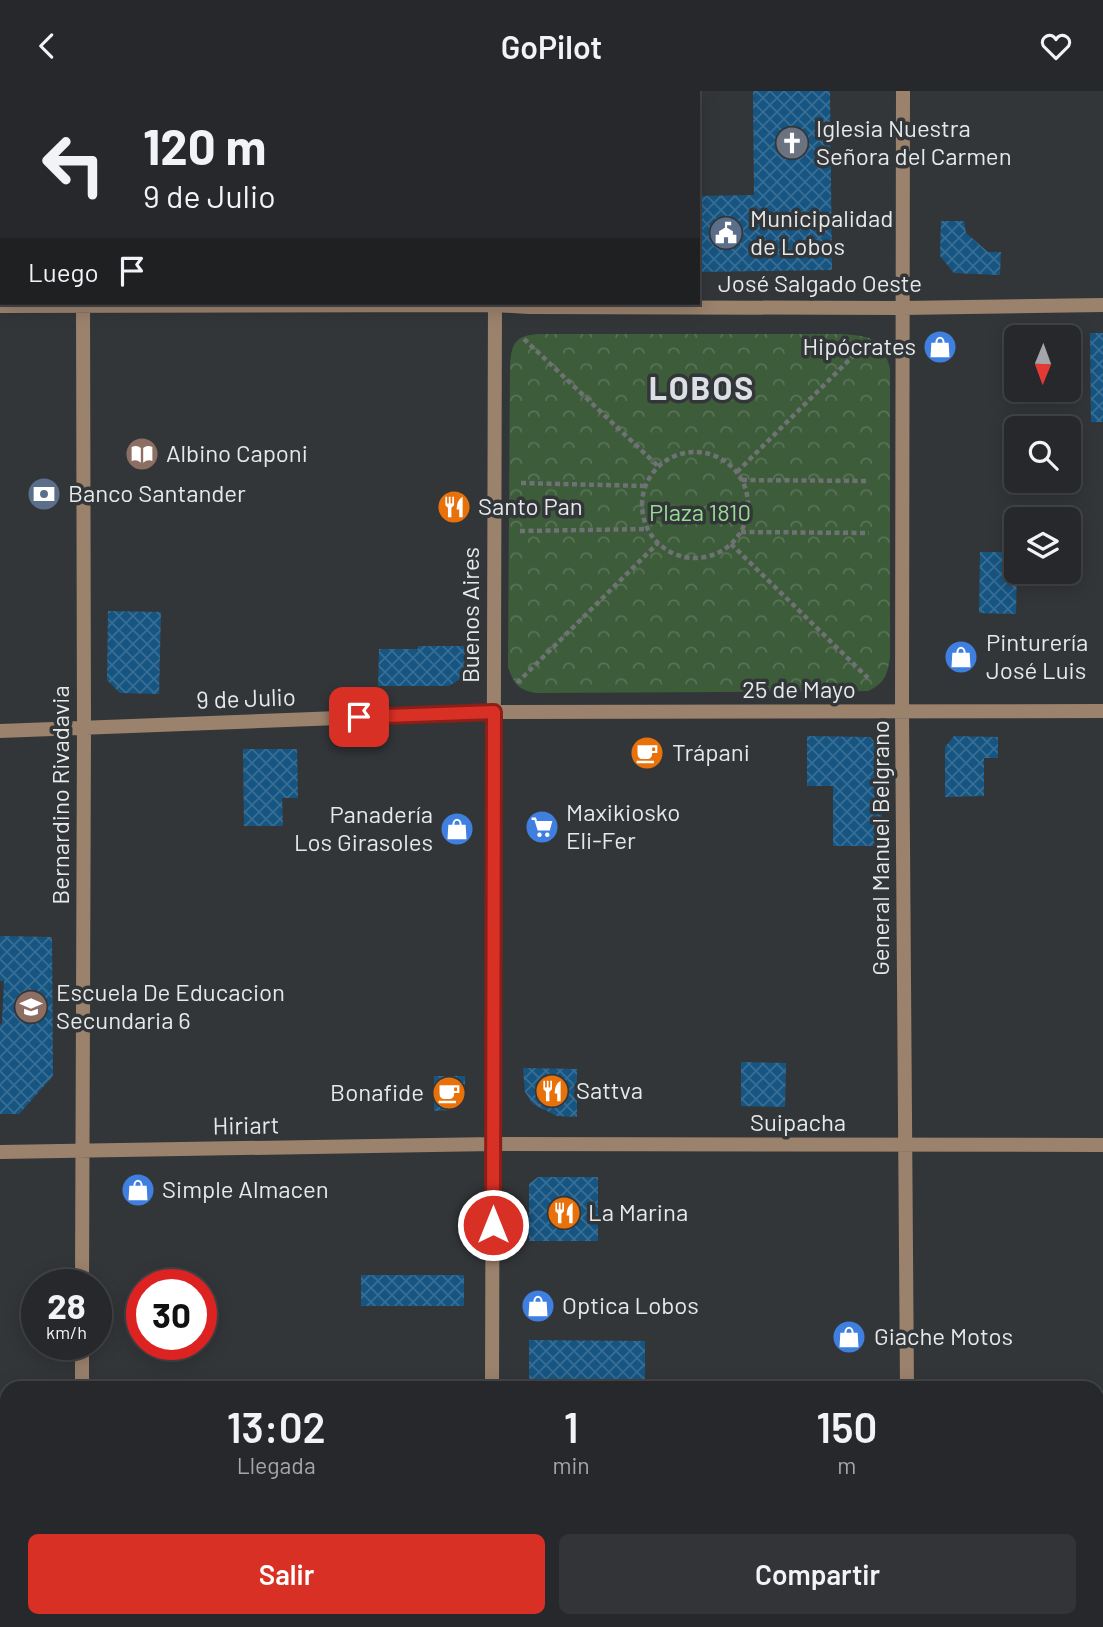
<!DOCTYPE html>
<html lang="es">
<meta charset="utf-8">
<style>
body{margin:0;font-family:Barlow,sans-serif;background:#323437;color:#f1f3f6;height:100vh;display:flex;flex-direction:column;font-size:26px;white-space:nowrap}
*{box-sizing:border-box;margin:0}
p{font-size:23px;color:#a4a6a9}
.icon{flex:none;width:38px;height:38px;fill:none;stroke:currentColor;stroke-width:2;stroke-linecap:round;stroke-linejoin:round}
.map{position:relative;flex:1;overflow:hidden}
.sheet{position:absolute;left:0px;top:1290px;width:1104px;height:247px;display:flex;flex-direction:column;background:#26282b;border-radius:21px 21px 0 0;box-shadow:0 4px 18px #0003,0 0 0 2px #424447}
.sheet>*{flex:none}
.hud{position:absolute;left:0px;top:0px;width:700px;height:214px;box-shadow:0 4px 18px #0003,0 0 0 2px #424447;background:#26282b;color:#f1f3f6;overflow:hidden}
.needle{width:46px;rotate:181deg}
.tools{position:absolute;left:1004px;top:234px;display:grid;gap:14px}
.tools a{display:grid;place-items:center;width:77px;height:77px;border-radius:10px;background:#26282b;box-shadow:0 4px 18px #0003,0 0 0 2px #424447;font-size:35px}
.speed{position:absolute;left:21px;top:1178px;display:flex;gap:14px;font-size:35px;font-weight:700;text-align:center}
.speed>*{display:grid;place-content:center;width:91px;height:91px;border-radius:50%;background:#26282b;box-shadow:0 4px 18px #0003,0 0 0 2px #424447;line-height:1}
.speed small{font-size:18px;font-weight:400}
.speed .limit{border:10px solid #d22;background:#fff;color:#111}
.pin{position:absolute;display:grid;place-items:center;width:60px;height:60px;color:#fff;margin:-30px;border-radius:14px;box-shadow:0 4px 10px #0006}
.me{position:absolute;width:77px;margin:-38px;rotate:0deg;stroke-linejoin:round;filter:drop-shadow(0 0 5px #0008)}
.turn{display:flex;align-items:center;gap:24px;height:147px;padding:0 28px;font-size:32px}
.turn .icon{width:91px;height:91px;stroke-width:2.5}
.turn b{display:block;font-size:49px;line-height:60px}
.then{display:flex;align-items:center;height:66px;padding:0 28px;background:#0003;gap:14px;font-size:26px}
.eta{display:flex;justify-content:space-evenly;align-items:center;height:119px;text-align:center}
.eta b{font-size:42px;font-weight:600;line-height:49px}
.primary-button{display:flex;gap:14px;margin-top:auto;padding:14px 28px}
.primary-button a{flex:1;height:80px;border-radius:10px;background:#d93025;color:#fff;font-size:28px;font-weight:600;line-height:80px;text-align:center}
.primary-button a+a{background:#323437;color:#f1f3f6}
header{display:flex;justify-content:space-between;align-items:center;height:91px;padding:0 28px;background:#26282b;font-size:32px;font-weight:600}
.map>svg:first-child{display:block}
</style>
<header><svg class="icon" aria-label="back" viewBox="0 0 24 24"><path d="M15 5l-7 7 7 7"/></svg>GoPilot<svg class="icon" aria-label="heart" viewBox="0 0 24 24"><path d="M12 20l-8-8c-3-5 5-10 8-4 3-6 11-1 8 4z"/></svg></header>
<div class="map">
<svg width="1103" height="1536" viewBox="0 0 1103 1536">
<defs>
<pattern id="park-crowns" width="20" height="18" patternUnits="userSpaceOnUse" patternTransform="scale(1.75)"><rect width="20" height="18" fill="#3d5c3a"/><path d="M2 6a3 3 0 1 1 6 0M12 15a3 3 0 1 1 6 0" fill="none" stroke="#597357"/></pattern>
<pattern id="building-cross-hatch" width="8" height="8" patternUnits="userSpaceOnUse" patternTransform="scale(1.75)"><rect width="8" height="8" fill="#165582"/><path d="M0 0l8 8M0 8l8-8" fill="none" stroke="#386d94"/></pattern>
</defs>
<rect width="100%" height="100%" fill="#333639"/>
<path fill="url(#park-crowns)" d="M 538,243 L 840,243 C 870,245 881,246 890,277 L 890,567 C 887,584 885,592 868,600 L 536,602 C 518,599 514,593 508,576 L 510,272 C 512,251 516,245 538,243 Z"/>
<path fill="url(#building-cross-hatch)" d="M 753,0 L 830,0 L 832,179 L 698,181 L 698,105 L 754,104 Z
M 941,130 L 964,130 L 966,142 L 988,161 L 1001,161 L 1000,184 L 954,182 L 940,165 Z
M 1090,242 L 1103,242 L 1103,331 L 1091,331 Z
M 980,461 L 1017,461 L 1016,523 L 979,522 Z
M 108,520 L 161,521 L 159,603 L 120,602 L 107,589 Z
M 418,555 L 465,555 L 465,585 L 449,595 L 378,595 L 379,558 L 418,558 Z
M 807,645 L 870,646 L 882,658 L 882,755 L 833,755 L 833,695 L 807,695 Z
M 954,645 L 998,646 L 998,667 L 984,667 L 984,705 L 945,706 L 945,656 Z
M 243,658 L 297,658 L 298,707 L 282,707 L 283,735 L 244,735 Z
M 0,845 L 52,846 L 53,985 L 19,1023 L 0,1023 L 0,934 L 2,932 L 4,890 L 0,890 Z
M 741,971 L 786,972 L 785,1016 L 741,1015 Z
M 523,977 L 577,978 L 577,1026 L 557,1025 L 533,1013 L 525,1001 Z
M 434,985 L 465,985 L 465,1005 L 456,1017 L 452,1019 L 434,1020 Z
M 538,1086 L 598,1086 L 598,1150 L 529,1150 L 529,1093 Z
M 361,1184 L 464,1184 L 464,1215 L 361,1215 Z
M 529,1249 L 645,1250 L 645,1297 L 529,1297 Z
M 941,1530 L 1038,1530 L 1038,1536 L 941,1536 Z"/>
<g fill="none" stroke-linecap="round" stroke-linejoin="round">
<path stroke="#6f7275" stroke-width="4.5" stroke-dasharray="5 3.5" stroke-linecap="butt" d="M 524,248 L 659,376
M642 414a53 53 0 1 1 106 0a53 53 0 1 1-106 0Z
M 737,381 L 870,248
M 742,389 L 869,390
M 521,392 L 646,395
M 520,440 L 648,438
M 741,441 L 869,442
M 731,453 L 868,587
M 517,592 L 658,452"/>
<path stroke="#9b826d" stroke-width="14" d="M 82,0 L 82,2
M 903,0 L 902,620 L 907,1297
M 496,2 L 496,0
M 0,215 L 495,214 L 529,216 L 902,217 L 1103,214
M 0,640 L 494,621 L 1103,620
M 0,1061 L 493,1053 L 1103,1054
M 82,1194 L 84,638 L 83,212
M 82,1253 L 82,1297
M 492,1297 L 495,212
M 1097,1446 L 1103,1446
M 0,1460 L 7,1460
M 82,1530 L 82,1536
M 494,1530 L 494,1536
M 908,1536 L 908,1530"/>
</g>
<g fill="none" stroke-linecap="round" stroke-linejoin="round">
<defs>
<path id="route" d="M 359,626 L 494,621 L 493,1134"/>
</defs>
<use href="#route" stroke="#8d1f18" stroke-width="18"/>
<use href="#route" stroke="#d93025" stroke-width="12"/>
</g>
<defs>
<symbol id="church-disc" viewBox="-11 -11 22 22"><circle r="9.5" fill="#6b7280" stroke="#333639"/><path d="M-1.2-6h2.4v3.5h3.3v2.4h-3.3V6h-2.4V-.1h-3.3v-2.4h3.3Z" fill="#fff"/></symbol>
<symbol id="civic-disc" viewBox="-11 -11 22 22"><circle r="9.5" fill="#5c6f8a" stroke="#333639"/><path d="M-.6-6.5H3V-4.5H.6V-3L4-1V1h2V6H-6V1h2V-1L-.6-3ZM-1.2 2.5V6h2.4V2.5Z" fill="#fff"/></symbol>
<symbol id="shop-disc" viewBox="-11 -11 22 22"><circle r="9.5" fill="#3f7fe0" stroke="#333639"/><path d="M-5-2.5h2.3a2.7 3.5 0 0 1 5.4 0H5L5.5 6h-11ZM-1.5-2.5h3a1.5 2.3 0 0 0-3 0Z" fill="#fff"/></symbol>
<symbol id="library-disc" viewBox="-11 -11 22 22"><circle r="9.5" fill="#8d6e63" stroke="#333639"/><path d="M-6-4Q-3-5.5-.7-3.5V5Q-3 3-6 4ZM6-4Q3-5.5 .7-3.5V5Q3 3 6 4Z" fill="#fff"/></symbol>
<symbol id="bank-disc" viewBox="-11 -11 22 22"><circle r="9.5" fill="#5c6f8a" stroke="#333639"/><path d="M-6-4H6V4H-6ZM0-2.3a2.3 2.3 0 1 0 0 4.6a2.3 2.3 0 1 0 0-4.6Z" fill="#fff"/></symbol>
<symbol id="restaurant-disc" viewBox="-11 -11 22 22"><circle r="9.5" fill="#e8710a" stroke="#333639"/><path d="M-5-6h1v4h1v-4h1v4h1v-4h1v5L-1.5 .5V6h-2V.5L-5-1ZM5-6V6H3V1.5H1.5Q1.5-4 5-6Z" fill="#fff"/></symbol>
<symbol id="cafe-disc" viewBox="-11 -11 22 22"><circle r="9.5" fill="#e8710a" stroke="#333639"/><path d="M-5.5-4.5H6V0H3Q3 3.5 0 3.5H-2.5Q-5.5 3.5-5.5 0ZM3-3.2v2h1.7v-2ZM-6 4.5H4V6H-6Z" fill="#fff"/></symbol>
<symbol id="supermarket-disc" viewBox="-11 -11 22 22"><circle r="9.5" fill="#3f7fe0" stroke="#333639"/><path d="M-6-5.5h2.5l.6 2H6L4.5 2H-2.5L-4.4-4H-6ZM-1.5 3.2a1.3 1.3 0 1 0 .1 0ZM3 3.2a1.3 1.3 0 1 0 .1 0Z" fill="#fff"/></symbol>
<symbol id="school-disc" viewBox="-11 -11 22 22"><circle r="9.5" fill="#8d6e63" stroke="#333639"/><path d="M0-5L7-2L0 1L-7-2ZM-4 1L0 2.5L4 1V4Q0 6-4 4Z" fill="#fff"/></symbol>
</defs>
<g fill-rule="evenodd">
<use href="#church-disc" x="773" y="33" width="38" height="38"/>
<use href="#civic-disc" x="707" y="123" width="38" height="38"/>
<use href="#shop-disc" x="921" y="237" width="38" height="38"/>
<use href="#library-disc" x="123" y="344" width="38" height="38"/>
<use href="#bank-disc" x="25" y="384" width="38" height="38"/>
<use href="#restaurant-disc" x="435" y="397" width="38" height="38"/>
<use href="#shop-disc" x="942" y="547" width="38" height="38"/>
<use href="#cafe-disc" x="628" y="643" width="38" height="38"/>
<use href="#supermarket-disc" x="523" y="717" width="38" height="38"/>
<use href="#shop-disc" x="438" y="719" width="38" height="38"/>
<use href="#school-disc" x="12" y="897" width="38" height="38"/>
<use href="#restaurant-disc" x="533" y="981" width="38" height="38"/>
<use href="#cafe-disc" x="430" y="983" width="38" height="38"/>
<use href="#shop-disc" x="119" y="1080" width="38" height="38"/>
<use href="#restaurant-disc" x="545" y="1103" width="38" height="38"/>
<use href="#shop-disc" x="519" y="1196" width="38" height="38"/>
<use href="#shop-disc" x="830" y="1227" width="38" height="38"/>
</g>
<g text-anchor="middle" stroke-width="7" stroke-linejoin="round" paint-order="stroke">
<g font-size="24" fill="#e6e9ea" stroke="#333639" text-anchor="start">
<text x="816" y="46">Iglesia Nuestra<tspan x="816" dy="28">Señora del Carmen</tspan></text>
<text x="750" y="136">Municipalidad<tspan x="750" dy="28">de Lobos</tspan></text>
<text x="916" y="264" text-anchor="end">Hipócrates</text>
<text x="166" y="371">Albino Caponi</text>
<text x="68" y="411">Banco Santander</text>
<text x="478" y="424">Santo Pan</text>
<text x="986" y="560">Pinturería<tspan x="986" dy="28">José Luis</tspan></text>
<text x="672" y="670">Trápani</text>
<text x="566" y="730">Maxikiosko<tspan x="566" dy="28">Eli-Fer</tspan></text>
<text x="433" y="732" text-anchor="end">Panadería<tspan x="433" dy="28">Los Girasoles</tspan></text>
<text x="56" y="910">Escuela De Educacion<tspan x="56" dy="28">Secundaria 6</tspan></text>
<text x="576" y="1008">Sattva</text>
<text x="424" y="1010" text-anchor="end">Bonafide</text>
<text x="162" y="1107">Simple Almacen</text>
<text x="588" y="1130">La Marina</text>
<text x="562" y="1223">Optica Lobos</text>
<text x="874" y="1254">Giache Motos</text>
</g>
<g font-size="24" fill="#e6e9ea" stroke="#333639">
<text x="820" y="201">José Salgado Oeste</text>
<text transform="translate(471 524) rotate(-90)" y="8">Buenos Aires</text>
<text x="799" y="607">25 de Mayo</text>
<text transform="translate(246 608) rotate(-2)" y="8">9 de Julio</text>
<text transform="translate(61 704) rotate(-90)" y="8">Bernardino Rivadavia</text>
<text transform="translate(881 757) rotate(-90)" y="8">General Manuel Belgrano</text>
<text x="798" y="1040">Suipacha</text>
<text transform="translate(246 1035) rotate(-1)" y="8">Hiriart</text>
</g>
<g font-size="24" fill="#97dd90" stroke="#333639">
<text x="700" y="430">Plaza 1810</text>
</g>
<g font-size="32" font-weight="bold" letter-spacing="2" fill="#dce0e4" stroke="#333639">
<text x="702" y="309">LOBOS</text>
</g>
</g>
</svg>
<div class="tools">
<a><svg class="needle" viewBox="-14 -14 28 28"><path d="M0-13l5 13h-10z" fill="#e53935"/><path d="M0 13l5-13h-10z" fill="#a4a6a9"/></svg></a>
<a><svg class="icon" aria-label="search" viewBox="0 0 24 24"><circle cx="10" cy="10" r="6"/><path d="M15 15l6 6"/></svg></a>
<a><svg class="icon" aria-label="layers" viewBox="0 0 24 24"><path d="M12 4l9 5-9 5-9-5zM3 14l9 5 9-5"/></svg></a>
</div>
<div class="speed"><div>28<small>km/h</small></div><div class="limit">30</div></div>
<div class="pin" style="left:359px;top:626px;background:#d93025"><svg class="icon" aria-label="arrive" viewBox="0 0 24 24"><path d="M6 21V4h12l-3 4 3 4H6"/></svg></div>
<svg class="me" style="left:493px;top:1134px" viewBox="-20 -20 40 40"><circle r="17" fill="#d93025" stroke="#fff" stroke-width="3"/><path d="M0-11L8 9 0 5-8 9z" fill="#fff"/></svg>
<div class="hud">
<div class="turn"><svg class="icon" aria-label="left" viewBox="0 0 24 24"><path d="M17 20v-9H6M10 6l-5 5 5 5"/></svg><div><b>120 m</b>9 de Julio</div></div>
<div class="then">Luego<svg class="icon" aria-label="arrive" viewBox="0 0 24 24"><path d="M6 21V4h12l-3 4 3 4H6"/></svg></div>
</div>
<section class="sheet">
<div class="eta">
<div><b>13:02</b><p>Llegada</p></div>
<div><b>1</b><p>min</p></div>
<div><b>150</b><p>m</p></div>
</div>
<div class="primary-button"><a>Salir</a><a>Compartir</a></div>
</section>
</div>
